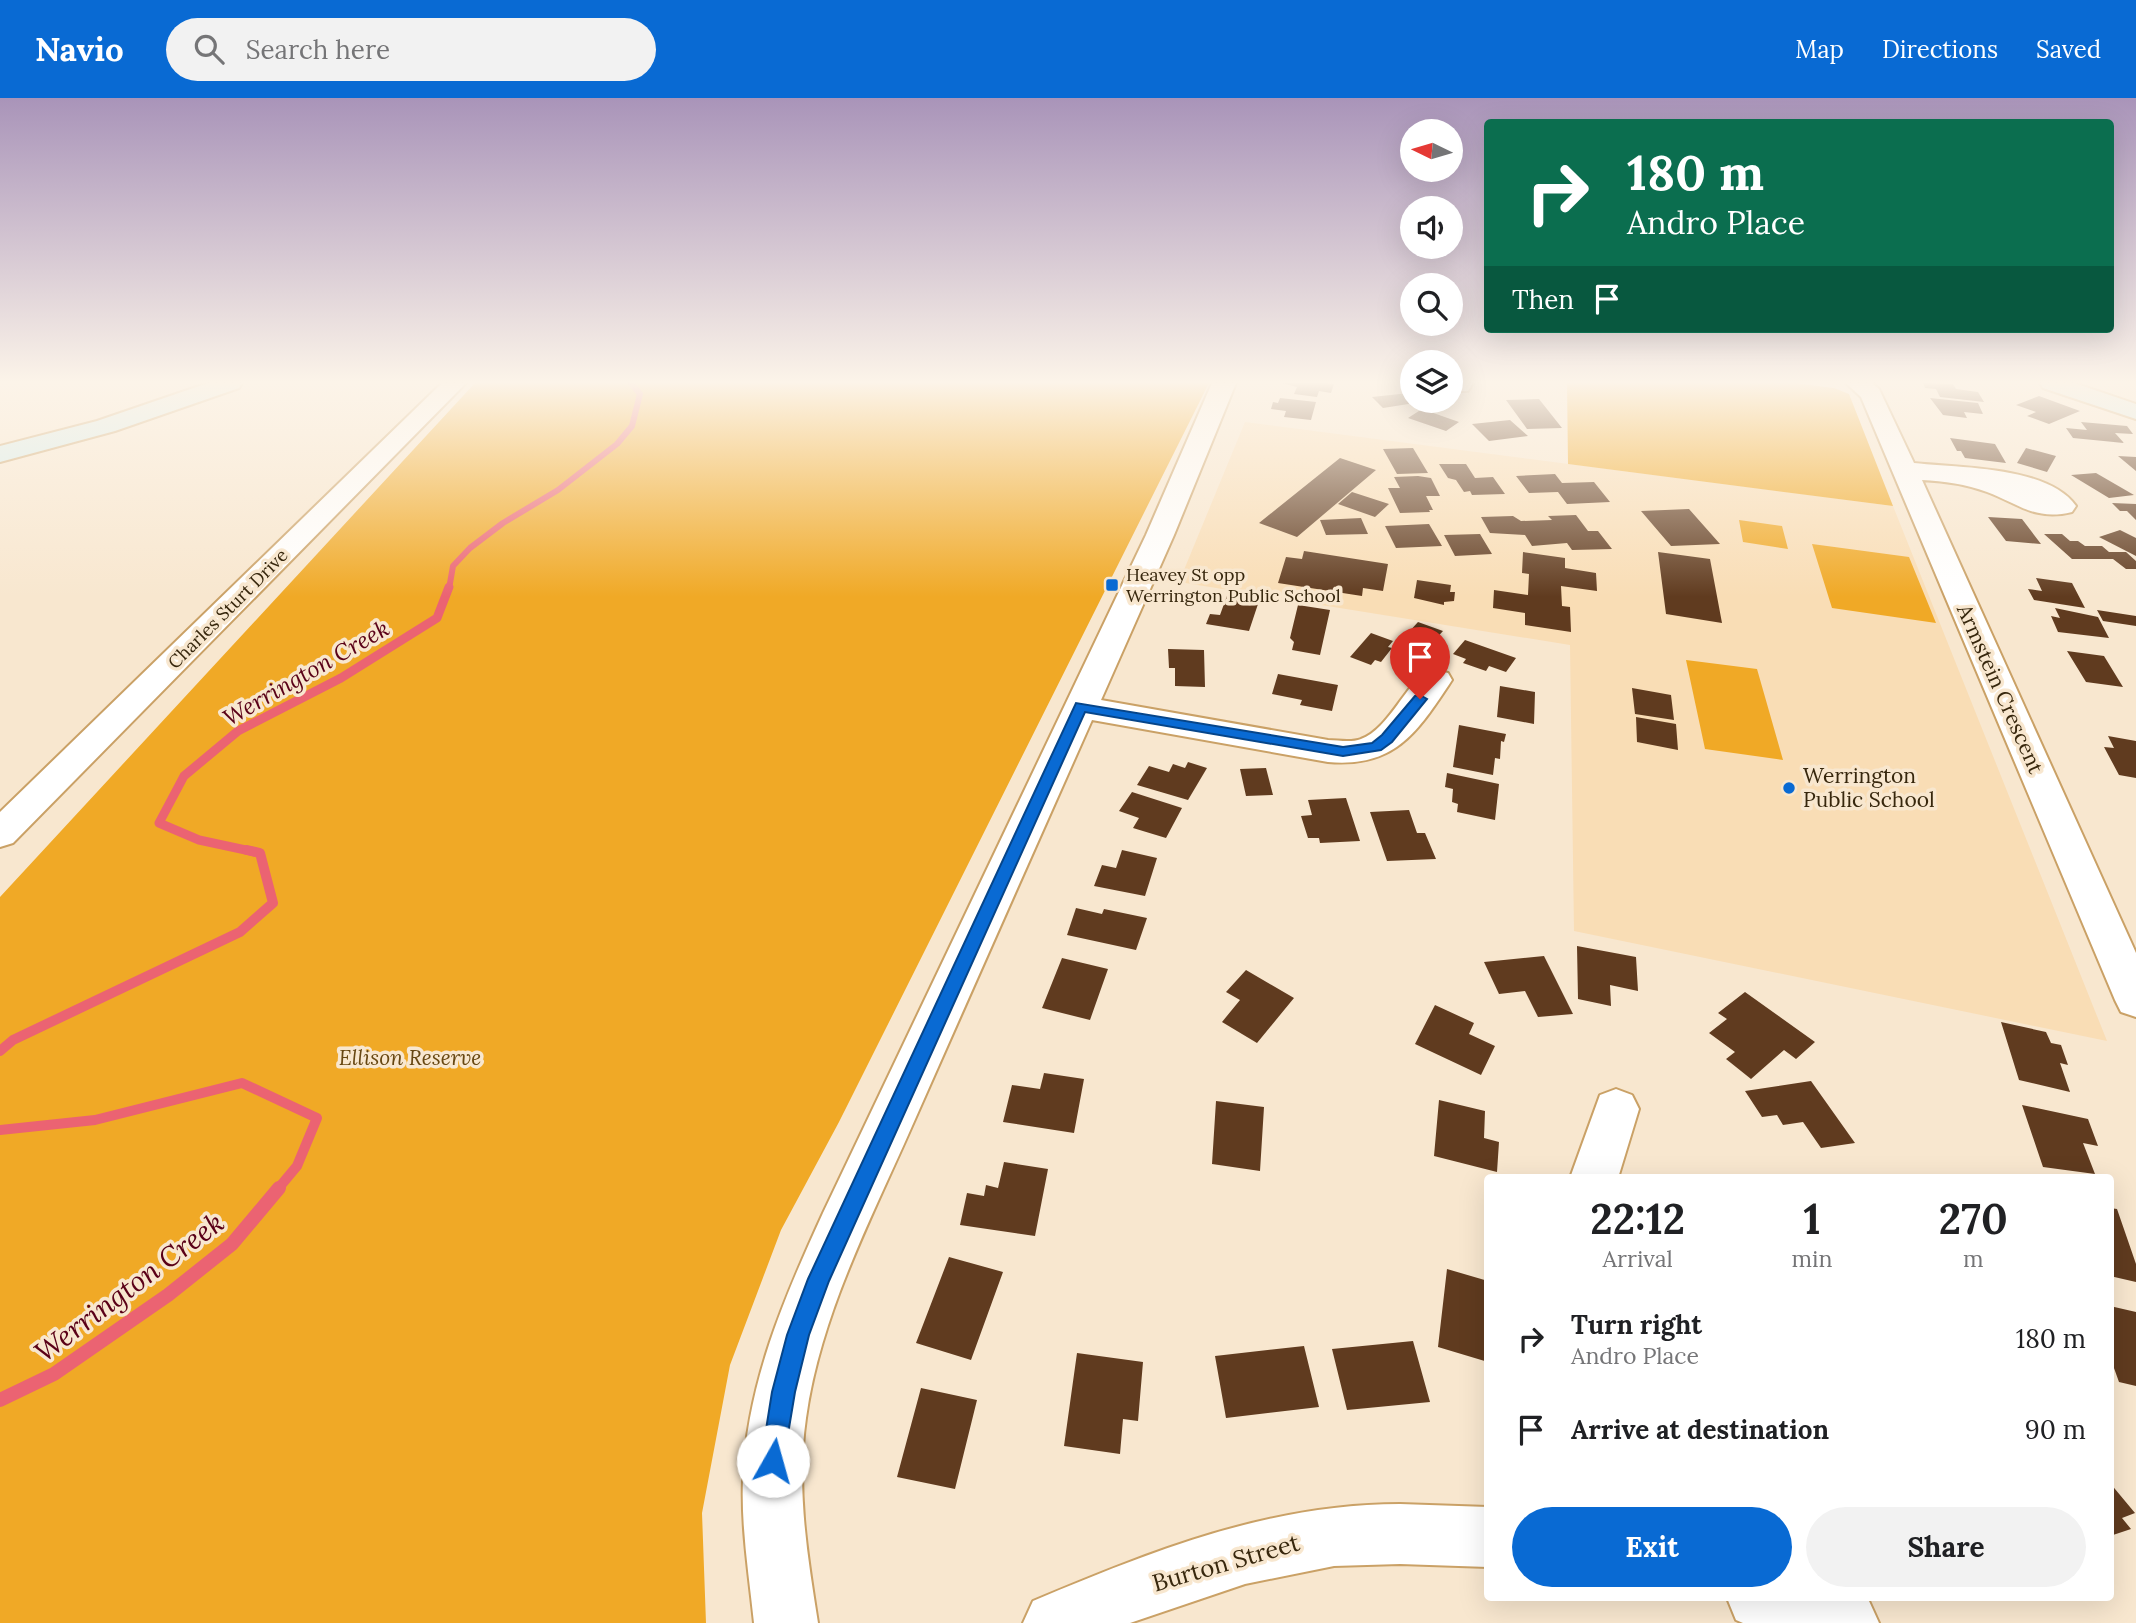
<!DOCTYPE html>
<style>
body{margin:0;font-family:Lora,serif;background:#f2f2f2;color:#202124;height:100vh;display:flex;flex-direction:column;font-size:26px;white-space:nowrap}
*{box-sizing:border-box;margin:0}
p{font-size:23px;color:#757577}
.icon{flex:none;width:38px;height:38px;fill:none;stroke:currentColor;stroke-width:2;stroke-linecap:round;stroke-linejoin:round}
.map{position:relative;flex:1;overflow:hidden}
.sheet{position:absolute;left:1484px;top:1076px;width:630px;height:427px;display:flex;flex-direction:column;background:#fff;border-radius:7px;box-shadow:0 7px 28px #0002}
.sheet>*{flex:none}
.hud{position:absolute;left:1484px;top:21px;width:630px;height:214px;border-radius:7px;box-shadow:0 7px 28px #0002;background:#0b6e4f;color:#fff;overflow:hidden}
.needle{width:46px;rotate:275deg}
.fabs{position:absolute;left:1400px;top:21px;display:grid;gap:14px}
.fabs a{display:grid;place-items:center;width:63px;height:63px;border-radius:50%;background:#fff;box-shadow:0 7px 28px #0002;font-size:35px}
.pin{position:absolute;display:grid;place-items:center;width:60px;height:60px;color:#fff;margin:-72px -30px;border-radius:50% 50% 50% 0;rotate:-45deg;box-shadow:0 0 7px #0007}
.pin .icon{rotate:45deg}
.me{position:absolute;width:77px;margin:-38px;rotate:7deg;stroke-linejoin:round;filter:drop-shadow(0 0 5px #0008)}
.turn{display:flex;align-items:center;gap:24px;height:147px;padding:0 28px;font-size:32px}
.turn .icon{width:91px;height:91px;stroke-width:2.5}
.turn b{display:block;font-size:49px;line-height:60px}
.then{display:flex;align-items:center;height:66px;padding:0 28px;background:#0003;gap:14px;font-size:26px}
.eta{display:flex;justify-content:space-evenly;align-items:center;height:119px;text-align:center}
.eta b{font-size:42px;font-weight:700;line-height:49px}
.button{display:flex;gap:14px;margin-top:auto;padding:14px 28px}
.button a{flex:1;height:80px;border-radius:42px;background:#096ad3;color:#fff;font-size:28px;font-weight:700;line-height:80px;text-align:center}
.button a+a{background:#f2f2f2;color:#202124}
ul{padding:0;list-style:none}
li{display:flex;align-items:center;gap:21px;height:91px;padding:0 28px}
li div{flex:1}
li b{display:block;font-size:26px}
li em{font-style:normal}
header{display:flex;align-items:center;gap:42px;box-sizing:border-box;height:98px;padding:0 35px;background:#096ad3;color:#fff}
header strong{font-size:33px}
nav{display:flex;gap:38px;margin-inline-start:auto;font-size:24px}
.search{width:490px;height:63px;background:#f2f2f2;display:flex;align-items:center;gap:18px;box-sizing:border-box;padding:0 24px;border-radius:38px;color:#757577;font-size:26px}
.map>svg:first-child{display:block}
</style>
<header>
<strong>Navio</strong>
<div class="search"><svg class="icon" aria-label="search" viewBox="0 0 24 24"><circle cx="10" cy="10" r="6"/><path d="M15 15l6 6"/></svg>Search here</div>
<nav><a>Map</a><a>Directions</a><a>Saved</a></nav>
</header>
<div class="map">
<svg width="2136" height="1525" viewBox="0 0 2136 1525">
<rect width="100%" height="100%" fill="#f8e7cf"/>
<path fill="#f9ddb5" d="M 1245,324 L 1893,408 L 2107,943 L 1574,833 L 1570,547 L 1179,484 Z"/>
<path fill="#f0a926" d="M 475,285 L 1209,285 L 839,1024 L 781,1132 L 730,1267 L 702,1415 L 706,1525 L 0,1525 L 0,799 Z
M 1567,285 L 1795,285 L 1834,290 L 1849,296 L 1893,408 L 1568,366 Z
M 1739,422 L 1782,428 L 1788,451 L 1743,444 Z
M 1812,446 L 1909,459 L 1936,525 L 1832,510 Z
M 1686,562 L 1757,571 L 1783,662 L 1705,651 Z"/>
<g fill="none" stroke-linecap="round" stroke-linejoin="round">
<path stroke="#eb6372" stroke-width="6" d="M 449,491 L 453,468 L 470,450 L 503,425 L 558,392 L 617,346 L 632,328 L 640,296 L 631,285"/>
<path stroke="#eb6372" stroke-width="9" d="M 255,754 L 199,742 L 159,725 L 184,678 L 238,633 L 341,580 L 437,520 L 449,489"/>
<path stroke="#eb6372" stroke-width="10" d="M 0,953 L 13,942 L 240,834 L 273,805 L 260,755 L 247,752
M 0,1032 L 95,1022 L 242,985 L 317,1020 L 297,1068 L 277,1092"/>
<path stroke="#eb6372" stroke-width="14" d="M 0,1302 L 54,1276 L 168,1197 L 232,1146 L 279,1090"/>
</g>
<path fill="#603b1f" d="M 1282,285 L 1326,285 L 1334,286 L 1331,295 L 1319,293 L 1317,299 L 1294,296 L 1297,289 Z
M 1923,285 L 1953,286 L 1956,291 L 1978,294 L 1984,304 L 1940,299 L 1936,291 L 1925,290 Z
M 1409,295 L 1412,303 L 1421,304 L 1383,310 L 1372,299 Z
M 2039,298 L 2080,313 L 2049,326 L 2027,318 L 2036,314 L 2016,307 Z
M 1280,300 L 1316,304 L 1311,322 L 1284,319 L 1286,313 L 1271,311 L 1273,304 L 1278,305 Z
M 1930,300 L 1978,305 L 1983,316 L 1964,314 L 1967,320 L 1943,317 Z
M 1539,301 L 1562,330 L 1527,331 L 1506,302 Z
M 1422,311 L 1459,324 L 1446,333 L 1408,320 Z
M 1510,322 L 1528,338 L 1489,343 L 1472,326 Z
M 2081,324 L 2127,328 L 2133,336 L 2115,335 L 2124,345 L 2073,340 L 2066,330 L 2087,332 Z
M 1950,340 L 1995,346 L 2006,365 L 1965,360 L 1961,353 L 1957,353 Z
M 1413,350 L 1428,375 L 1397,376 L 1383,351 Z
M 2026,350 L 2056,358 L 2047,374 L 2017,365 Z
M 2118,358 L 2136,359 L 2136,373 Z
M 1340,360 L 1376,372 L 1297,439 L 1259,425 Z
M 1439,366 L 1466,366 L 1475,380 L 1493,379 L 1505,396 L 1472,397 L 1470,393 L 1464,394 L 1456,382 L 1448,380 Z
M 2096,375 L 2134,397 L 2109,400 L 2071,377 Z
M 1555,376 L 1562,385 L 1594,384 L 1610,404 L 1567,406 L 1558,394 L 1529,395 L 1516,378 Z
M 1418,378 L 1431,380 L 1440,398 L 1426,398 L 1433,412 L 1429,412 L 1430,414 L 1400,415 L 1388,390 L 1400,390 L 1394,379 Z
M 1352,394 L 1389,406 L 1375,419 L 1338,406 Z
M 2112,405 L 2136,406 L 2136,422 L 2127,413 L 2120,413 Z
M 1689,411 L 1720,446 L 1671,448 L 1641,413 Z
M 1576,417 L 1588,433 L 1598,433 L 1612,451 L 1572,452 L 1567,445 L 1532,448 L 1525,437 L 1490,435 L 1481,419 L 1513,418 L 1521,423 L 1552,422 L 1548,418 Z
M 1988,419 L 2022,421 L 2041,446 L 2006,443 Z
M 1361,420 L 1368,436 L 1326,437 L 1320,422 Z
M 1429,426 L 1442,448 L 1396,450 L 1385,428 Z
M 2120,432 L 2136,440 L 2136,458 L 2099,439 Z
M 1480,436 L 1492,456 L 1455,458 L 1444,437 Z
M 2044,436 L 2062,436 L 2070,443 L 2078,443 L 2085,448 L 2102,448 L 2109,454 L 2126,454 L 2136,463 L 2136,471 L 2126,471 L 2113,461 L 2072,461 Z
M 1304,453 L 1388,466 L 1383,493 L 1363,490 L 1362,498 L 1278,485 L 1286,459 L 1302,461 Z
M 1523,454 L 1565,460 L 1565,470 L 1596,475 L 1597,493 L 1561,488 L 1562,508 L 1570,509 L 1571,534 L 1525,527 L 1525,515 L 1493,510 L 1494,492 L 1528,497 L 1529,476 L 1522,475 Z
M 1658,454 L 1710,461 L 1722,525 L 1666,516 Z
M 2036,480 L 2072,485 L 2085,510 L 2034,502 L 2028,491 L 2042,493 Z
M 1417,482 L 1451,487 L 1450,494 L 1455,494 L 1454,503 L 1444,504 L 1444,507 L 1414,500 Z
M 1228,495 L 1260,500 L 1249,533 L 1206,526 L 1210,516 L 1220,517 Z
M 1298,507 L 1330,512 L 1320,557 L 1292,552 L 1294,544 L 1290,540 Z
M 2055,510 L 2098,519 L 2109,540 L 2058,534 L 2051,518 L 2060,520 Z
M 2097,512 L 2136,518 L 2136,528 L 2103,523 Z
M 1418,524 L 1443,533 L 1423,555 L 1398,546 Z
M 1371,535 L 1393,543 L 1388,549 L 1392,550 L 1381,564 L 1375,562 L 1371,567 L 1350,559 Z
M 1465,542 L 1516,560 L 1506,574 L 1489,568 L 1486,573 L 1463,565 L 1466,561 L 1453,556 Z
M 1168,551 L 1204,552 L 1205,589 L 1175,588 L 1175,570 L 1169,570 Z
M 2067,553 L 2104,558 L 2123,589 L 2086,584 Z
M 1278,576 L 1338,587 L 1332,613 L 1300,607 L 1302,602 L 1272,596 Z
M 1500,588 L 1535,594 L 1534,626 L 1497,619 Z
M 1632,590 L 1671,597 L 1674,622 L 1635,616 Z
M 1636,619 L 1676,626 L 1678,652 L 1637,644 Z
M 1459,627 L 1506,636 L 1504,644 L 1501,643 L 1500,661 L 1495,660 L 1493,677 L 1453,669 Z
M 2108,638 L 2136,643 L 2136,680 L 2119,677 L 2104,649 L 2114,650 Z
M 1188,664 L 1207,670 L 1188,702 L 1137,687 L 1149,668 L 1169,674 L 1173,666 L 1185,670 Z
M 1266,670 L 1273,697 L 1246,698 L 1240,671 Z
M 1447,675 L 1499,686 L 1495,722 L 1457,714 L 1458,706 L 1452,704 L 1453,691 L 1445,689 Z
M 1132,694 L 1182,710 L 1166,740 L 1133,730 L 1139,720 L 1119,713 Z
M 1346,700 L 1360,743 L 1320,745 L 1319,740 L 1308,740 L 1301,718 L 1312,717 L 1308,702 Z
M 1409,712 L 1417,735 L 1425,735 L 1436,761 L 1387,763 L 1370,714 Z
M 1122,752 L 1157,760 L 1145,798 L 1094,788 L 1102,767 L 1116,770 Z
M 1076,810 L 1102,816 L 1104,811 L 1147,820 L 1136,852 L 1067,837 Z
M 1577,848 L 1636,859 L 1638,893 L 1610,887 L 1611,908 L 1578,901 Z
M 1544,858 L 1573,916 L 1538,919 L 1525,893 L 1499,896 L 1484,864 Z
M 1062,860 L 1108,871 L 1090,922 L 1042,910 Z
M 1246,872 L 1294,900 L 1257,945 L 1222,924 L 1240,902 L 1226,894 Z
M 1745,894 L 1815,944 L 1796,961 L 1784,952 L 1751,981 L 1726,961 L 1735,954 L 1709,935 L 1727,921 L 1718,915 Z
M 1435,907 L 1474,925 L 1469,936 L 1495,948 L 1481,977 L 1415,946 Z
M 2001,924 L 2046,934 L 2051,945 L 2061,947 L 2068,967 L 2060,965 L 2070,994 L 2019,982 Z
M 1044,975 L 1084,981 L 1074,1035 L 1003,1024 L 1012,987 L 1040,991 Z
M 1811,983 L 1855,1045 L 1821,1050 L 1803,1024 L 1783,1027 L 1777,1017 L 1762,1019 L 1745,993 Z
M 1439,1002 L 1485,1013 L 1484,1040 L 1499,1044 L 1497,1074 L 1434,1058 Z
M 1216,1003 L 1264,1009 L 1260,1073 L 1212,1066 Z
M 2022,1007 L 2088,1021 L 2098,1048 L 2083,1045 L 2095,1076 L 2043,1069 Z
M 1004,1064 L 1048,1071 L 1035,1138 L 960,1127 L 967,1095 L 984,1098 L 986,1087 L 998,1090 Z
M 2110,1110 L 2117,1111 L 2136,1166 L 2136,1184 L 2110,1178 Z
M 949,1159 L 1003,1174 L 971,1262 L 916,1245 Z
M 1447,1171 L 1488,1183 L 1488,1264 L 1438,1249 Z
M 2110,1208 L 2136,1214 L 2136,1288 L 2119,1284 L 2110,1259 Z
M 1413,1243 L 1430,1304 L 1347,1312 L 1332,1251 Z
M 1304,1248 L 1319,1309 L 1226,1320 L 1215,1258 Z
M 1077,1255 L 1143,1264 L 1138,1323 L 1123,1321 L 1120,1356 L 1064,1348 Z
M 921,1290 L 977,1302 L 955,1391 L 897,1379 Z
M 2110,1385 L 2135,1415 L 2122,1420 L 2131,1431 L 2110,1438 Z"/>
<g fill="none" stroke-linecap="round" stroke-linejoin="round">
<defs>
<path id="street" d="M 442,285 L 466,285 L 13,745 L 0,749 L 0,714 Z
M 1212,285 L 1236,285 L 1174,437 L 1101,602 L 1328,642 C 1338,642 1351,645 1361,641 C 1389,631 1407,584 1426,575 C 1433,571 1440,573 1448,575 L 1452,582 C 1418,633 1396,670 1328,664 L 1092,622 C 1032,757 972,892 912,1028 C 871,1121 820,1218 806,1320 C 796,1389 807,1456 818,1525 L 754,1525 C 749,1477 741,1429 743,1381 C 747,1286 784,1200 823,1115 L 1146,437 Z
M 1451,285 L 1473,285 L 1468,293 L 1452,293 Z
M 1846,285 L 1872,285 L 1879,291 L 1914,365 C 1959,370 2048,368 2076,408 L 2072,414 C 2035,423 2019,406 1987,394 C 1966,386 1944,383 1922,382 L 2136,855 L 2136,919 L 2121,914 L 2115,902 L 1861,299 Z
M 1616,991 L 1632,997 L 1639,1011 L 1618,1080 L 1570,1080 L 1600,997 Z
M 1400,1406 L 1488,1409 L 1488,1469 L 1400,1466 L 1334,1468 L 1245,1486 L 1130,1525 L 1023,1525 L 1033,1503 C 1152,1453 1269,1406 1400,1406 Z
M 1727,1500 L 1862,1500 L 1869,1503 L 1879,1525 L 1743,1525 L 1736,1522 Z"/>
<path id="secondary" d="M 208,285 L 242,285 L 239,290 L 115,333 L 0,364 L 0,348 L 97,323 Z
M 2040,285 L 2074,285 L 2136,306 L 2136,321 L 2043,290 Z"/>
</defs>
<use href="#street" stroke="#caa166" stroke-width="4"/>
<use href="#secondary" stroke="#caa166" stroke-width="4"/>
<use href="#street" fill="#fff" fill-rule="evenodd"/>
<use href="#secondary" fill="#d2eeef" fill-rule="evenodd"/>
</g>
<linearGradient id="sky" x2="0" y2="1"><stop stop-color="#a994b9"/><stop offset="0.57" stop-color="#fcf4e9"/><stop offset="1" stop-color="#fcf4e9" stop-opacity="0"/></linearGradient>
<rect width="2136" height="499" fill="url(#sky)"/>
<path fill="#096ad3" stroke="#064589" stroke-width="2" d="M 1420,597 L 1427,601 L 1392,644 L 1381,652 L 1343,658 L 1085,614 L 829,1183 L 809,1237 L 795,1294 L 782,1372 L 773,1375 L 765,1372 L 761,1363 L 772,1294 L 787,1237 L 808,1181 L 1076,605 L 1343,649 L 1372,645 L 1382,637 L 1415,598 Z"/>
<g fill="#096ad3" stroke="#f8e7cf" stroke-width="2.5">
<rect x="1105" y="480" width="14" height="14" rx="3.5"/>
<circle cx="1789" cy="690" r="7"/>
</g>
<g text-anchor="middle" stroke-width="7" stroke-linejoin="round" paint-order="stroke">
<g font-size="18" fill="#37270d" stroke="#f8e7cf" text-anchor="start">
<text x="1126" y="483">Heavey St opp<tspan x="1126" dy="21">Werrington Public School</tspan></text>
</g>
<g font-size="18" fill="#37270d" stroke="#f8e7cf">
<text transform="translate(228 511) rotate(-45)" y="6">Charles Sturt Drive</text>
</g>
<g font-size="21" fill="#37270d" stroke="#f8e7cf">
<text transform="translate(2000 591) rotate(66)" y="7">Armstein Crescent</text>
</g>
<g font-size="21" fill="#37270d" stroke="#f8e7cf" text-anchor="start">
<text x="1803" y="685">Werrington<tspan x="1803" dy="24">Public School</tspan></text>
</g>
<g font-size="21" font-style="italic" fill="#674712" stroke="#f8e7cf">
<text x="410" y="967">Ellison Reserve</text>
</g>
<g font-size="23" font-style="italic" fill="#5a0017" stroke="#f8e7cf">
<text transform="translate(306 575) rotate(-30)" y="8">Werrington Creek</text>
</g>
<g font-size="24" fill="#37270d" stroke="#f8e7cf">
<text transform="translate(1226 1465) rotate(-16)" y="8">Burton Street</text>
</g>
<g font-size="28" font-style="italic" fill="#5a0017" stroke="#f8e7cf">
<text transform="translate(129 1189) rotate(-37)" y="10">Werrington Creek</text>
</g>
</g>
</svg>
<div class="fabs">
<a><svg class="needle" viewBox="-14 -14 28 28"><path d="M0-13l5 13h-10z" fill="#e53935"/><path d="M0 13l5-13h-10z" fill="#757577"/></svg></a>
<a><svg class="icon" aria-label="sound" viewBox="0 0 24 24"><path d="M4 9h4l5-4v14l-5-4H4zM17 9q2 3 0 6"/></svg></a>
<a><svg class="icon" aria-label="search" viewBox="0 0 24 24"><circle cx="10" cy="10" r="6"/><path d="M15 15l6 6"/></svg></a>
<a><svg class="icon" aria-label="layers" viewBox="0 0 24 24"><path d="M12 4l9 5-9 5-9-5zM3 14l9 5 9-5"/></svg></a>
</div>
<div class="pin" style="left:1420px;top:601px;background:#d93025"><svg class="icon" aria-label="arrive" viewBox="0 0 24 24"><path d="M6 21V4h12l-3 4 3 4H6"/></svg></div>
<svg class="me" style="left:773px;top:1363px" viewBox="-20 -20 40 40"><circle r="19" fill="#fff"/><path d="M0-13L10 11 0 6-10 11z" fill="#096ad3"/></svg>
<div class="hud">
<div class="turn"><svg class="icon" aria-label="right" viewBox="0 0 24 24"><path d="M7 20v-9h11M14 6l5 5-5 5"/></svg><div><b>180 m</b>Andro Place</div></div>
<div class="then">Then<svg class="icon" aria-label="arrive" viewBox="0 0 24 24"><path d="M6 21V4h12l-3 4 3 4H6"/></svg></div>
</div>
<section class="sheet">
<div class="eta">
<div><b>22:12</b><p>Arrival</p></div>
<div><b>1</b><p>min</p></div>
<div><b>270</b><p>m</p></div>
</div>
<ul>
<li><svg class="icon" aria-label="right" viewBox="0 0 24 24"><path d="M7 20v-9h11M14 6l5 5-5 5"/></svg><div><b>Turn right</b><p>Andro Place</p></div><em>180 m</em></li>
<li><svg class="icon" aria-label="arrive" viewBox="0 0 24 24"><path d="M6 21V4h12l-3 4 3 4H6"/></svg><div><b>Arrive at destination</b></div><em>90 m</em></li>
</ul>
<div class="button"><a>Exit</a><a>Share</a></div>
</section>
</div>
